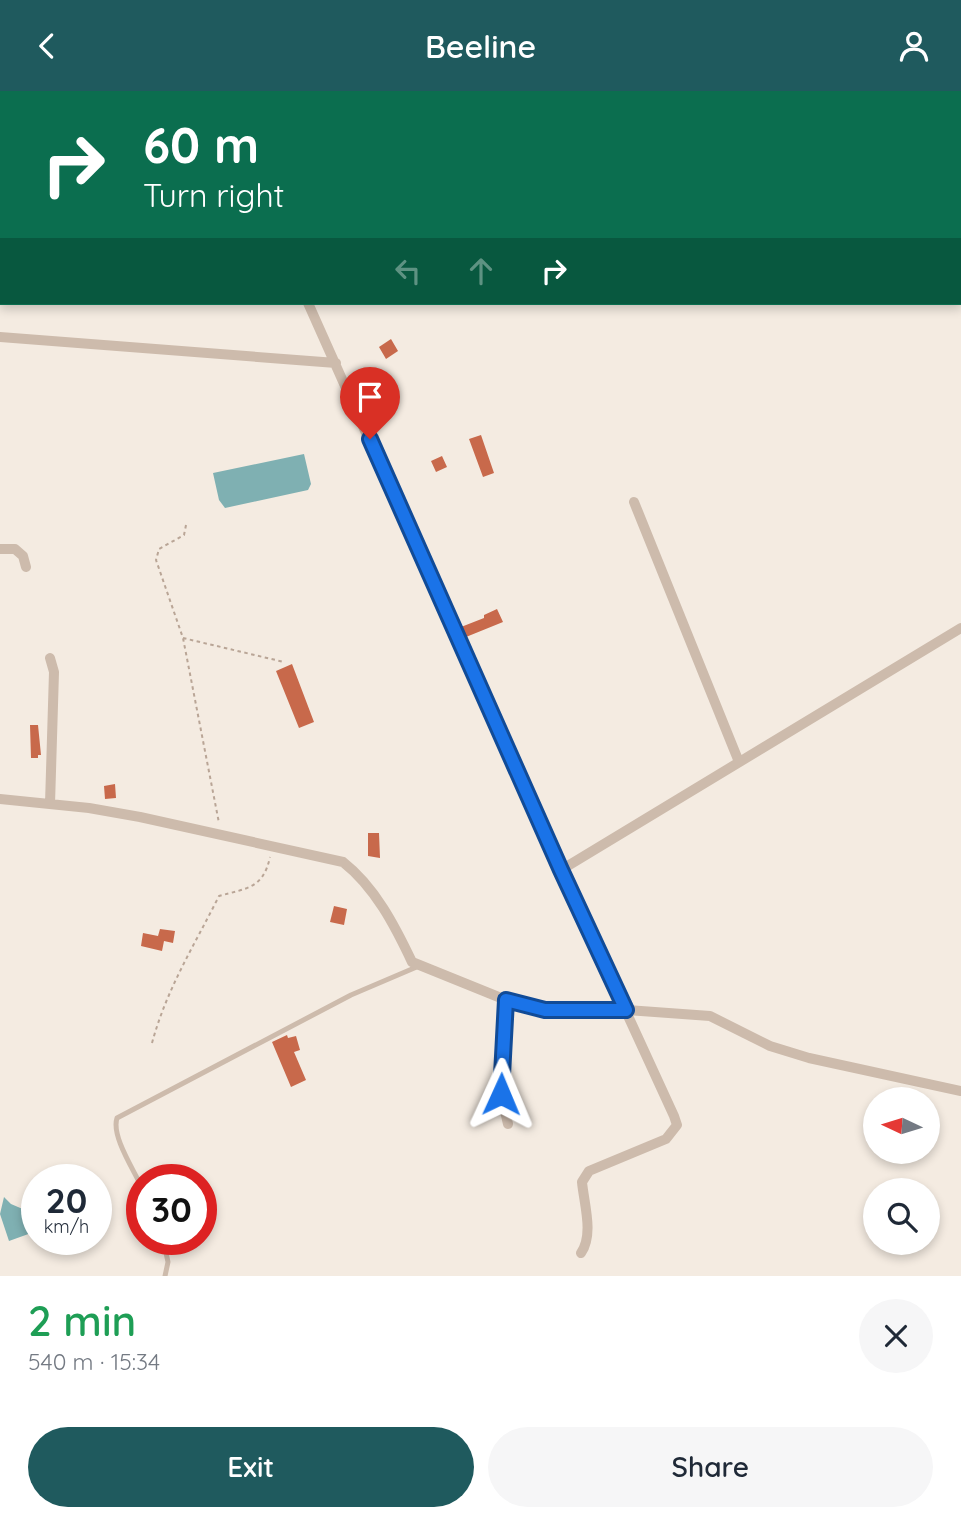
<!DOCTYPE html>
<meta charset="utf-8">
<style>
body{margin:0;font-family:Quicksand,sans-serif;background:#f6f6f7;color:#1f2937;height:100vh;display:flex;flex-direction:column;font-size:26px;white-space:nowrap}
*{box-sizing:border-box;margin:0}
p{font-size:23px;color:#747a83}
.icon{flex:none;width:38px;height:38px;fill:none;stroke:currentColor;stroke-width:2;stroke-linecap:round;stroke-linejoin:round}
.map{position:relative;height:1185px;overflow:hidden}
.sheet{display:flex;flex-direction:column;background:#fff;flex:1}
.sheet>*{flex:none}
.banner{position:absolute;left:0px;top:0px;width:962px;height:214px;box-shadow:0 4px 10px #0003;background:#0b6e4f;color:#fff;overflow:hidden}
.needle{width:46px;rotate:274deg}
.tools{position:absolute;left:863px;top:996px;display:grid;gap:14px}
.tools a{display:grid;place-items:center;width:77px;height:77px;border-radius:50%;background:#fff;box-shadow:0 4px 10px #0003;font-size:35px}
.speed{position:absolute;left:21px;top:1073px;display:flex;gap:14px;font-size:35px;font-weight:700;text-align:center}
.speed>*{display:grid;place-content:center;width:91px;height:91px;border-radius:50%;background:#fff;box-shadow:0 4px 10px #0003;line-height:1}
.speed small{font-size:18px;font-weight:400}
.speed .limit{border:10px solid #d22;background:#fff;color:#111}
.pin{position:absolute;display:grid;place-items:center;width:60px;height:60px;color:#fff;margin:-72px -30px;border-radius:50% 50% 50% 0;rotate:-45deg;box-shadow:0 0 7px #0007}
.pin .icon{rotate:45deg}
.me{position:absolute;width:77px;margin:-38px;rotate:1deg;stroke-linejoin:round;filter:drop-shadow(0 0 5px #0008)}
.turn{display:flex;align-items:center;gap:24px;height:147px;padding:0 28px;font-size:32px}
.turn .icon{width:91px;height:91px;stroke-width:2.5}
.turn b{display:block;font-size:49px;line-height:60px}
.lanes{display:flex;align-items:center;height:66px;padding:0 28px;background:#0003;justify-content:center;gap:35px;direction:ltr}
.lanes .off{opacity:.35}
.round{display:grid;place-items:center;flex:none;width:74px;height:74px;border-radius:37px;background:#f6f6f7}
.headline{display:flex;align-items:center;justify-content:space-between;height:119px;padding:0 28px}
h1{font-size:42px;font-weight:600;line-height:52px;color:#1e9e55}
.primary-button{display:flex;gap:14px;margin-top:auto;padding:14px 28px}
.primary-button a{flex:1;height:80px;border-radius:42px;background:#1f5a5e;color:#fff;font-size:28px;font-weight:600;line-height:80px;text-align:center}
.primary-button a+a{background:#f6f6f7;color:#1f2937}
header{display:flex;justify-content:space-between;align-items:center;height:91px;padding:0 28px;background:#1f5a5e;color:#fff;font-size:32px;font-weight:600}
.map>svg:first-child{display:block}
</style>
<header><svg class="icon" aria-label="back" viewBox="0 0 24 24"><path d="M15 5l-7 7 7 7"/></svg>Beeline<svg class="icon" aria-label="person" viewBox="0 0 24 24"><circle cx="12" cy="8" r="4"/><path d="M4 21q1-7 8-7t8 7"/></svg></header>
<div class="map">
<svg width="961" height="1185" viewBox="0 0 961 1185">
<rect width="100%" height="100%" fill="#f4ebe1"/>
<path fill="#7fb0b2" d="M 304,363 L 311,393 L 308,399 L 225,417 L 219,409 L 213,382 Z
M 4,1106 L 11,1113 L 25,1119 L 34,1132 L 34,1141 L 9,1150 L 0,1123 Z"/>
<path fill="#c8694b" d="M 391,248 L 398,260 L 386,268 L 379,256 Z
M 481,344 L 494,382 L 483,386 L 469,348 Z
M 442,365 L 447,376 L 436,381 L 431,370 Z
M 497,518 L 503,531 L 466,546 L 461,536 L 484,527 L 484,524 Z
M 292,573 L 314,631 L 299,637 L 276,580 Z
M 30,634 L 38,634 L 41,664 L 38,664 L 38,667 L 31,667 Z
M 115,693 L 116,707 L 105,708 L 104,695 Z
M 368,742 L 379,742 L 380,767 L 368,765 Z
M 334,815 L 347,818 L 344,834 L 330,831 Z
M 160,838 L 175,840 L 173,852 L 164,850 L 162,860 L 141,855 L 143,842 L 158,845 Z
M 287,944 L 288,947 L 296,945 L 300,959 L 294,961 L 306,989 L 291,996 L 272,951 Z"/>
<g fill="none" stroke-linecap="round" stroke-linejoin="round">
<path stroke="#b9a596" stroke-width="2" stroke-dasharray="3.5 3.5" stroke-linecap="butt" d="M 186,434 L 184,444 L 159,458 L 156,469 L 183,547 L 219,732
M 183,547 L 284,571
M 152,952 C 167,897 194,855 219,805 C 247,797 263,798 270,766"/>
<path stroke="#cdbbac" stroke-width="5" d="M 142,1097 C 134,1079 111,1045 117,1027 L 351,904 L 419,875
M 163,1148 L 168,1171 L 165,1185"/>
<path stroke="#cdbbac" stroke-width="10" d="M 44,0 L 45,2
M 208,0 L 209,2
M 473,0 L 484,2
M 78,2 L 83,0
M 535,2 L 536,0
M 670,2 L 670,0
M 722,2 L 722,0
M 921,2 L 921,0
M 308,212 L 561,779 L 674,1025 L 677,1034 L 666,1048 L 589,1080 L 582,1091 C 584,1113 594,1143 581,1162
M 0,246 L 336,272
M 634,411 L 739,671
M 0,458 L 15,458 L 23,465 L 26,476
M 50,567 L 54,581 L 50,713
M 0,708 L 89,717 L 140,726 L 343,771 C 375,796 395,835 412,871 L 506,909 L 546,920 L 627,919 L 710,925 L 770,955 L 809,967 L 961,1000
M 561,779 L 961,537
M 506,909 L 500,989 L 501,1003 L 508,1033"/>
</g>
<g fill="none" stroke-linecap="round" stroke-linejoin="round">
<defs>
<path id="route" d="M 370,348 L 561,779 L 626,919 L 545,919 L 506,909 L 501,1003"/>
</defs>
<use href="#route" stroke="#114b97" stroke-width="18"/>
<use href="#route" stroke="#1a73e8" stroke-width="12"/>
</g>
</svg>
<div class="tools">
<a><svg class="needle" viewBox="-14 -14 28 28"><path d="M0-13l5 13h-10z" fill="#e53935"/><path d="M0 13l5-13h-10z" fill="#747a83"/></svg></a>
<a><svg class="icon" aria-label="search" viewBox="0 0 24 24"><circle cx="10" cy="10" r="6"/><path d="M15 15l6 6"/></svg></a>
</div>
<div class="speed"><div>20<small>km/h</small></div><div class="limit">30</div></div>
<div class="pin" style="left:370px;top:348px;background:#d93025"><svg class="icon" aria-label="arrive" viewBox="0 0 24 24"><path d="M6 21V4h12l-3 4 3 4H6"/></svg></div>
<svg class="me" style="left:501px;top:1003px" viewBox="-20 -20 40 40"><path d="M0-17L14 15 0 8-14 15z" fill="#1a73e8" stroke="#fff" stroke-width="4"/></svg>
<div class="banner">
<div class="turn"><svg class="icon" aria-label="right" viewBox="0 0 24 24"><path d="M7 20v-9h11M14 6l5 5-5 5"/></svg><div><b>60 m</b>Turn right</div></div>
<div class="lanes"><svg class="icon off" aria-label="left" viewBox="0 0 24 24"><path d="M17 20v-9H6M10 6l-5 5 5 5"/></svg><svg class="icon off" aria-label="ahead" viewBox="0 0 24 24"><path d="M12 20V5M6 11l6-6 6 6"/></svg><svg class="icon" aria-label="right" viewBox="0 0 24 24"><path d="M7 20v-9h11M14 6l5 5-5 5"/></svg></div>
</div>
</div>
<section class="sheet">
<div class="headline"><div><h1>2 min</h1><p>540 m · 15:34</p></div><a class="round"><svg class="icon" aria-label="close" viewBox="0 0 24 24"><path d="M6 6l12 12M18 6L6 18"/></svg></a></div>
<div class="primary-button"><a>Exit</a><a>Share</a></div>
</section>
